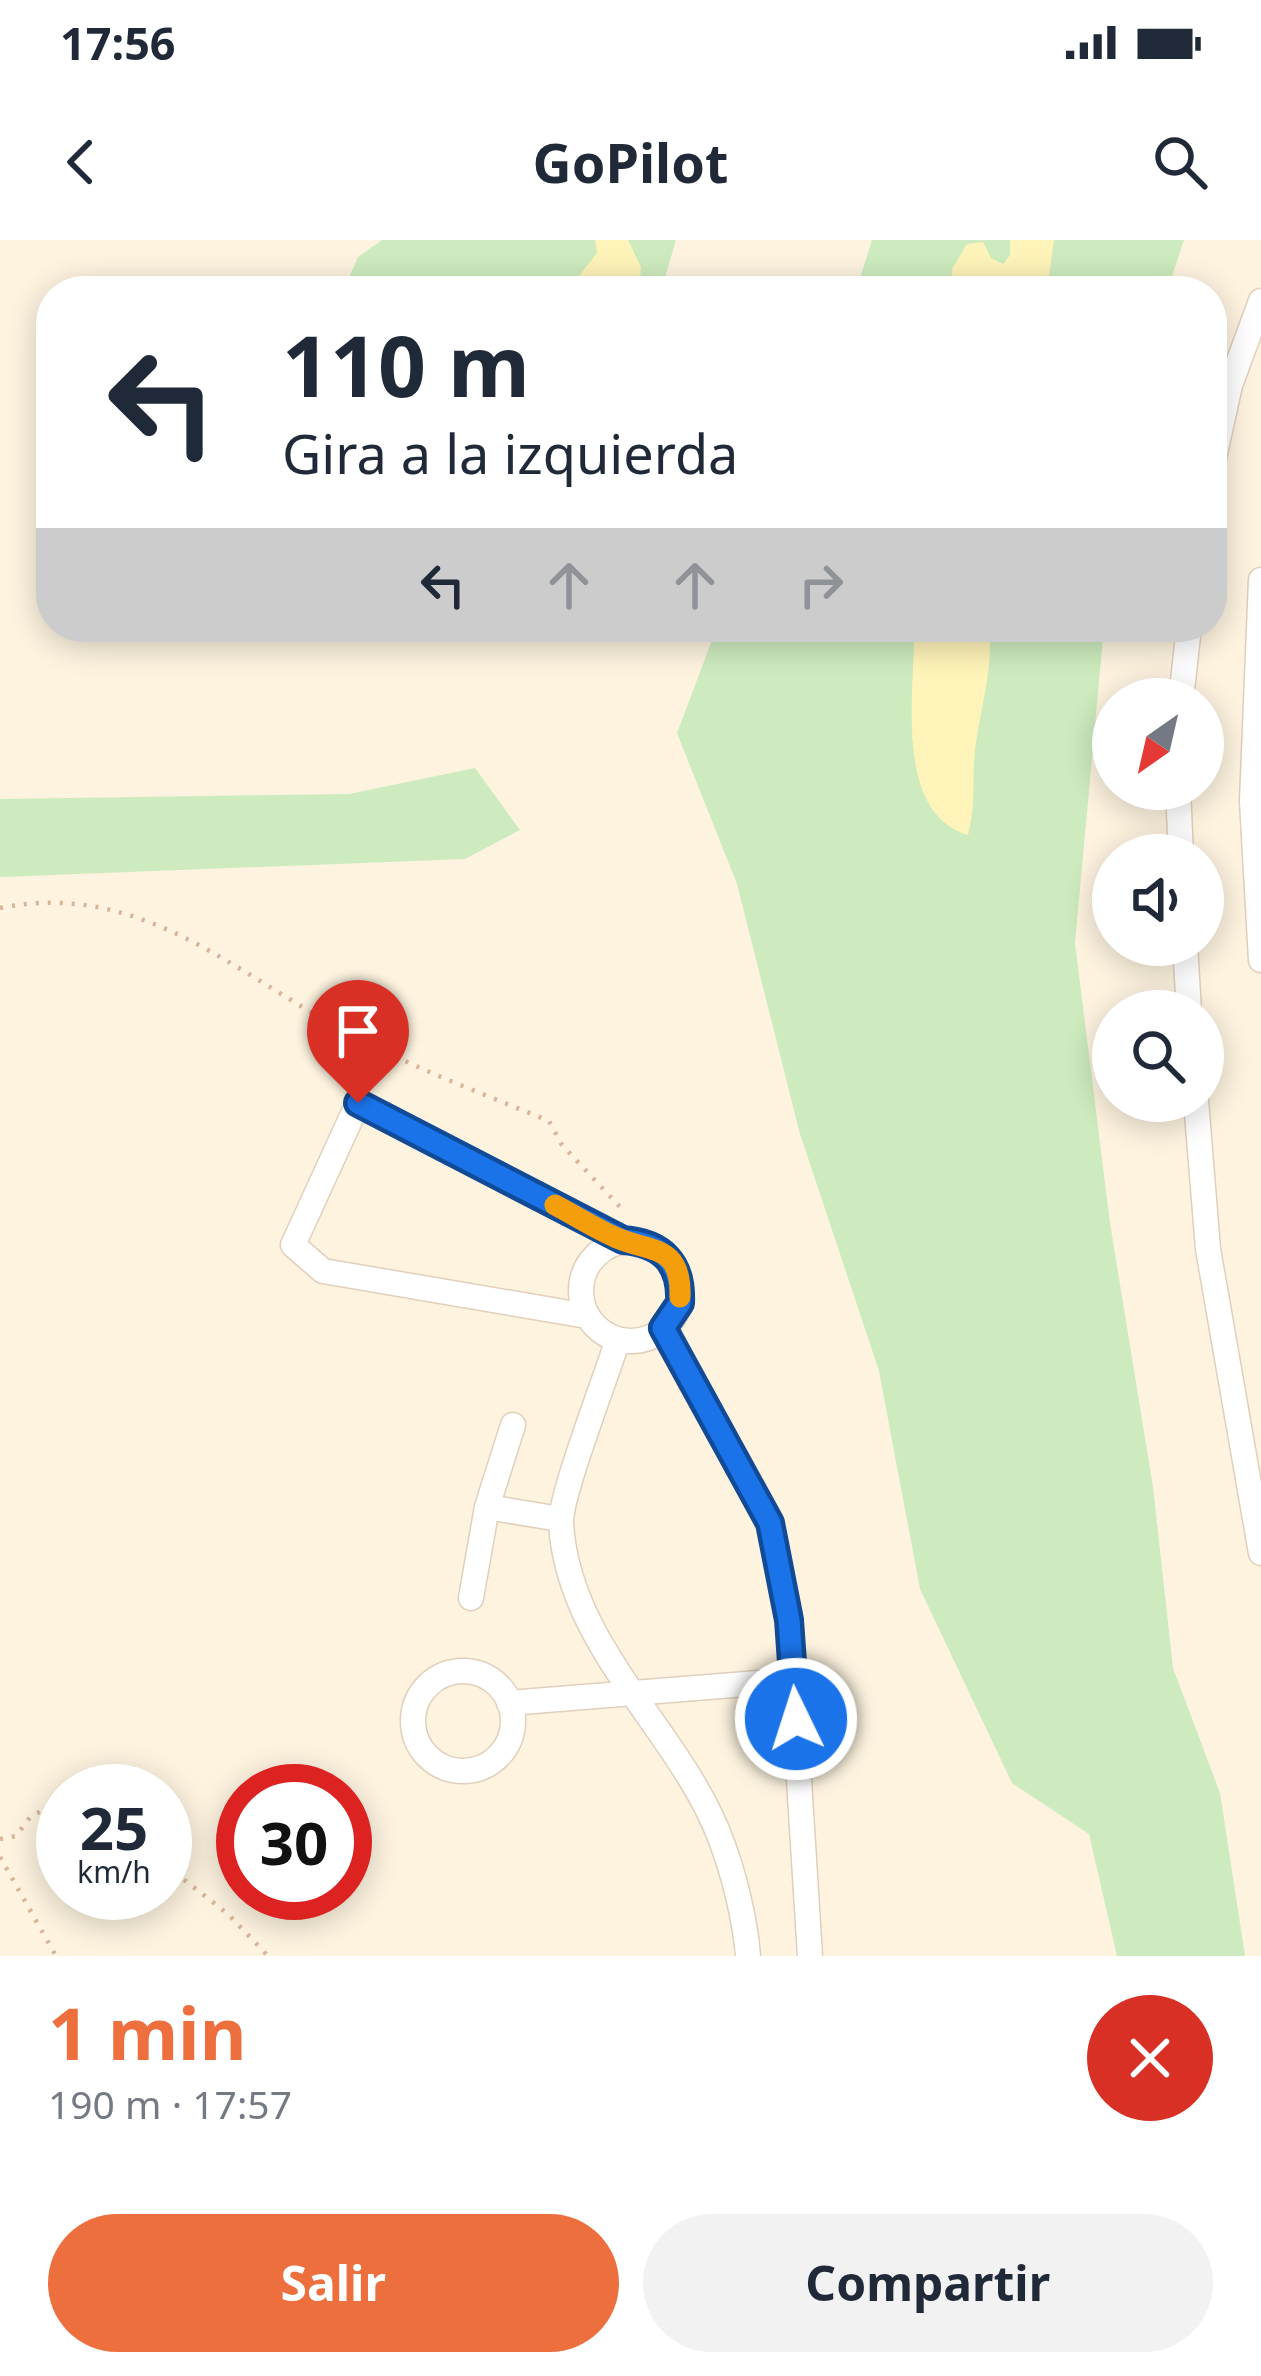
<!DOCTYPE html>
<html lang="es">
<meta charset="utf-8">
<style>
body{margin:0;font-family:"Noto Sans",sans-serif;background:#f2f2f3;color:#1f2937;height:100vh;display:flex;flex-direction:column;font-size:45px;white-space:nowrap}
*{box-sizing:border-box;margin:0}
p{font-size:39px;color:#747a83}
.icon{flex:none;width:66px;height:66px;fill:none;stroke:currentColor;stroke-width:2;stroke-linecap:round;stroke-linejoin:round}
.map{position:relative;height:1716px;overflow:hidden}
.details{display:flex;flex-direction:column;background:#fff;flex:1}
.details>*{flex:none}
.banner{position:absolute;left:36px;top:36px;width:1191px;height:366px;border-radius:48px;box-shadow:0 6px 30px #0003;background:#fff;color:#1f2937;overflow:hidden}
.needle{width:78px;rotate:214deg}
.fabs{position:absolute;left:1092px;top:438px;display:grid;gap:24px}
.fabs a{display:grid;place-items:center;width:132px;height:132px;border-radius:50%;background:#fff;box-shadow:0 6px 30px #0003;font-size:60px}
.speed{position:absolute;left:36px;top:1524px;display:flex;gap:24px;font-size:60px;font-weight:700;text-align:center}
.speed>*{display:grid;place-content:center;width:156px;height:156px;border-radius:50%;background:#fff;box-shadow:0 6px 30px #0003;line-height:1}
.speed small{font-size:30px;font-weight:400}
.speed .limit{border:18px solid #d22;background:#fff;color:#111}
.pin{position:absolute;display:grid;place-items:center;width:102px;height:102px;color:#fff;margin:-123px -51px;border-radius:50% 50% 50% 0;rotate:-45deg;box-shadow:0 0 12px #0007}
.pin .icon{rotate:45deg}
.me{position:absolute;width:132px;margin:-66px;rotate:356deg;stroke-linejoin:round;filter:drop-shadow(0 0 9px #0008)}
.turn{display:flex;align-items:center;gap:42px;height:252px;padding:0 48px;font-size:54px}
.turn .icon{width:156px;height:156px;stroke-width:2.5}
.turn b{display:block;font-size:84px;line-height:102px}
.lanes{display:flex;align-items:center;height:114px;padding:0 48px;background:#0003;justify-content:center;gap:60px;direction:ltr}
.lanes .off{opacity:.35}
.round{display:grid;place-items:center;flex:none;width:126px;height:126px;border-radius:63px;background:#f2f2f3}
.headline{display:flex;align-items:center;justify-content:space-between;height:204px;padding:0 48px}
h1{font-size:72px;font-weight:700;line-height:90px;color:#ed6f3e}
.cta{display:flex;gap:24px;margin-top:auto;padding:24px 48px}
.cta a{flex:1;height:138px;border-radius:72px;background:#ed6f3e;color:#fff;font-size:48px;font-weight:700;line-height:138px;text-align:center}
.cta a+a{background:#f2f2f3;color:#1f2937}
.status{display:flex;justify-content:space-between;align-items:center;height:84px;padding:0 60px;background:#fff;direction:ltr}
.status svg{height:33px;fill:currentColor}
header{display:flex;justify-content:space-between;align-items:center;height:156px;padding:0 48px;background:#fff;font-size:54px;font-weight:700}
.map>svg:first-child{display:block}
</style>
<div class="status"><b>17:56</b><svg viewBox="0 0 49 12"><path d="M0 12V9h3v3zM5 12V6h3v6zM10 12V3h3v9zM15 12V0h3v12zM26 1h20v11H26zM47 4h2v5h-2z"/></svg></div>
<header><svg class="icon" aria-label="back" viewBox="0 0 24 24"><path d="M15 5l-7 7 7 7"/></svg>GoPilot<svg class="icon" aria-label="search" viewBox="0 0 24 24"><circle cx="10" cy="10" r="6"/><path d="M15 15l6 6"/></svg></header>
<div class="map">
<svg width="1261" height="1716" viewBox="0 0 1261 1716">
<rect width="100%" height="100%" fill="#fdf3df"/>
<path fill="#cdebbe" d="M 382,0 L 676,0 L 661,51 L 343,51 L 358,17 Z
M 872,0 L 1184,0 L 1167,51 L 856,51 Z
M 717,387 L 1104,387 L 1075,703 L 1110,983 L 1153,1247 L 1173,1428 L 1220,1553 L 1245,1716 L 1117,1716 L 1089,1594 L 1012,1543 L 920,1349 L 879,1131 L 800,894 L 737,644 L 677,493 Z
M 475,528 L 520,590 L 465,619 L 0,637 L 0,559 L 349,554 Z"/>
<path fill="#fef3b8" d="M 595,0 L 628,0 L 641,27 L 639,51 L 567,51 L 597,13 Z
M 1010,0 L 1054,0 L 1047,51 L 953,51 L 952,29 L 967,4 L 983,2 L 991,18 L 1003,24 L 1010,15 Z
M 914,387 L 989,387 C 994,428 980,469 975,510 C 972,540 976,565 968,595 C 891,572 916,446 914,387 Z"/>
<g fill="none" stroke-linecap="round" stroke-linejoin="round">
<defs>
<path id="street" d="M 1212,227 L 1230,145 L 1261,61
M 1261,340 L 1252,561 L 1261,720
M 1181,459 L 1189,387
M 1178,549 L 1181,615
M 1185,705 L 1189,771
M 1196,861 L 1208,1009 L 1261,1313
M581 1051a50 50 0 1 1 100 0a50 50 0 1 1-100 0Z
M 587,1076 L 323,1031 L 293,1005 L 358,863 L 623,1001
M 663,1088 L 770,1283 L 789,1380 L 810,1716
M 618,1099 C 607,1135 560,1255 561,1283 C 568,1408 680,1490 721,1600 C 734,1634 745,1679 748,1716
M 513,1185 L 487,1267 L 560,1279
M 471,1358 L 487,1267
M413 1481a50 50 0 1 1 100 0a50 50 0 1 1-100 0Z
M 509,1463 L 794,1440"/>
</defs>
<use href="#street" stroke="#e1cfbb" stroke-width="27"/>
<path stroke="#d8b599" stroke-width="4.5" stroke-dasharray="3 9" stroke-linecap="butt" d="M 0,668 C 139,640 232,731 346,792 C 411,827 481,853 549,881 L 562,905 L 620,967
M 0,1599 L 16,1596 L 31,1576 L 54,1565 L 63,1569
M 0,1617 L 56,1716
M 165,1625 L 228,1674 L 268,1716"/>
<use href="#street" stroke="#fff" stroke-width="24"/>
</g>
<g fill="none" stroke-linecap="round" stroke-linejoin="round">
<defs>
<path id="route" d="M 358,863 L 623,1000 C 662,1003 682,1023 680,1063 L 663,1088 L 770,1283 L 789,1380 L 796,1479"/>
</defs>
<use href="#route" stroke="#114b97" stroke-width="30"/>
<use href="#route" stroke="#1a73e8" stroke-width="21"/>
<path stroke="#f59e0b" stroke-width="21" d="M 555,965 C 576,976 596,989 617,998 C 651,1012 682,1005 680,1057"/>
</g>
</svg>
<div class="fabs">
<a><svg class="needle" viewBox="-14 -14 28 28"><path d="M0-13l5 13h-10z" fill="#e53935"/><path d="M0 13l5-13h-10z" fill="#747a83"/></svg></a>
<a><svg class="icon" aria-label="sound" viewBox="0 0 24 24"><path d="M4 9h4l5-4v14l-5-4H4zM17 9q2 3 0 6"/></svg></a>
<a><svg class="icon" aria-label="search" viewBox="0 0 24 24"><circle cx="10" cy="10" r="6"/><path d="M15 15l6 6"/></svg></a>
</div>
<div class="speed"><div>25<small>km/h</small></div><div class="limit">30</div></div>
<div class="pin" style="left:358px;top:863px;background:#d93025"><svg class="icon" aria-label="arrive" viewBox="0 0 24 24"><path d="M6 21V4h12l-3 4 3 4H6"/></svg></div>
<svg class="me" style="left:796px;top:1479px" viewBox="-20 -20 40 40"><circle r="17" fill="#1a73e8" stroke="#fff" stroke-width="3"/><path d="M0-11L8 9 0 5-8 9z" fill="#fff"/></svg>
<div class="banner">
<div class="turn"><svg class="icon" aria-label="left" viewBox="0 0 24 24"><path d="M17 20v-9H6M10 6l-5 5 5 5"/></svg><div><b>110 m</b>Gira a la izquierda</div></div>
<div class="lanes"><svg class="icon" aria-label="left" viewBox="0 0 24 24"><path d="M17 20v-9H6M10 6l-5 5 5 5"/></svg><svg class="icon off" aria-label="ahead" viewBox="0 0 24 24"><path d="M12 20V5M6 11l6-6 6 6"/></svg><svg class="icon off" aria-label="ahead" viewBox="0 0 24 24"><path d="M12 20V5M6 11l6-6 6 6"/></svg><svg class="icon off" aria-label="right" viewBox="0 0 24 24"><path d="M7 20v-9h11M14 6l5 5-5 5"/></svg></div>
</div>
</div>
<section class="details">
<div class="headline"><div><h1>1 min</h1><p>190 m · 17:57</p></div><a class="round" style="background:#d93025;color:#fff"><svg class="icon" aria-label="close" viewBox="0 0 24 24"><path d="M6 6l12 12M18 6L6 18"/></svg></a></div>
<div class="cta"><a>Salir</a><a>Compartir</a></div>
</section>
